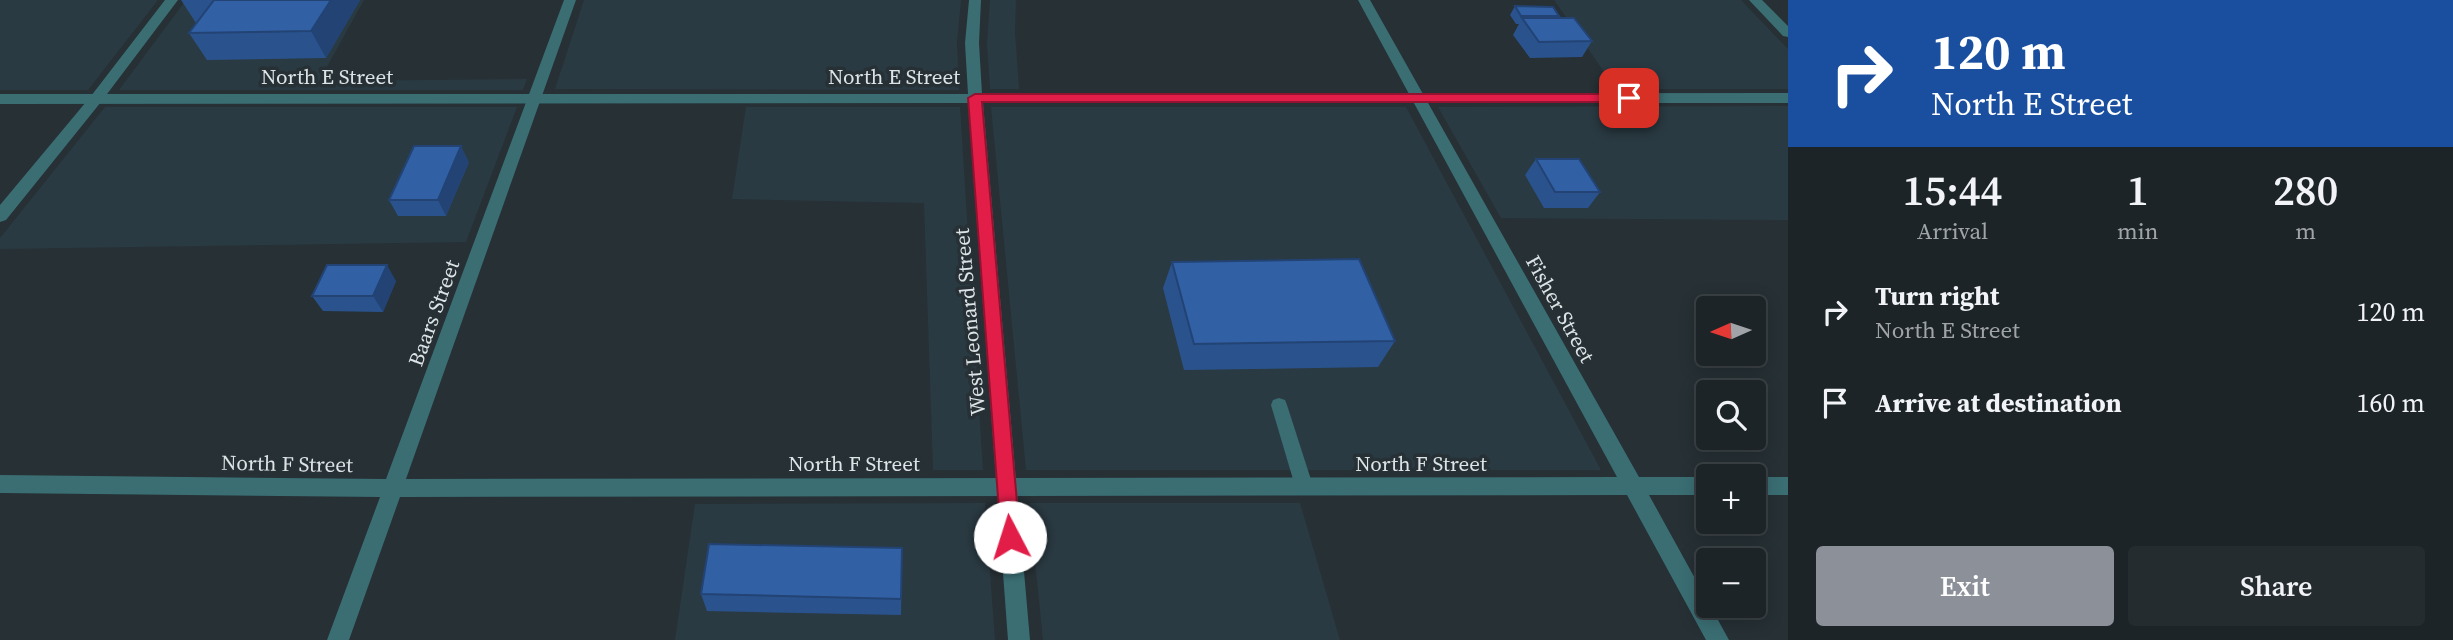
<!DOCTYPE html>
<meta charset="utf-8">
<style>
body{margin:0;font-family:"Source Serif 4",serif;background:#252c30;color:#f1f3f6;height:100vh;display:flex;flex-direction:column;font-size:26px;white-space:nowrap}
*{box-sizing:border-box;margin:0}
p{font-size:23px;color:#a0a4a8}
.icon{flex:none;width:38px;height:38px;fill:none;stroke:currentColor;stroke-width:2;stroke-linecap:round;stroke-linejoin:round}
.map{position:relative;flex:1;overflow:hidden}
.side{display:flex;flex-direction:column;background:#1c2428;width:665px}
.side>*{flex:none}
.banner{background:#1a4fa0;color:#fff;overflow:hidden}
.needle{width:46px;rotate:267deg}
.fabs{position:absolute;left:1696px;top:296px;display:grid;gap:14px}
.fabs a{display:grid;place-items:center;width:70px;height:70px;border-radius:7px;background:#1c2428;box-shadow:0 4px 18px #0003,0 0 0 2px #3a4145;font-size:35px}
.pin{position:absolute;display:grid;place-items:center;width:60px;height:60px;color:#fff;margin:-30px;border-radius:14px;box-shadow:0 4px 10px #0006}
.me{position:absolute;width:77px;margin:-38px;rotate:355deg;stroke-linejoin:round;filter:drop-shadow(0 0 5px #0008)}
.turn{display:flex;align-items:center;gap:24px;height:147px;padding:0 28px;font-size:32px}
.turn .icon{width:91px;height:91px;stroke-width:2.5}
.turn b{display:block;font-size:49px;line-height:60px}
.eta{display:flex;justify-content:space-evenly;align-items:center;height:119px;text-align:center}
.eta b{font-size:42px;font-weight:600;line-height:49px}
.primary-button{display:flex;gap:14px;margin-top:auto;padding:14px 28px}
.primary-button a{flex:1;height:80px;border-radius:7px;background:#8c9099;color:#fff;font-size:28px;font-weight:600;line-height:80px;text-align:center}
.primary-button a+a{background:#252c30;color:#f1f3f6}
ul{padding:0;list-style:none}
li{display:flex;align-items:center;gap:21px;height:91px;padding:0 28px}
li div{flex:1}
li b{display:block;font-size:26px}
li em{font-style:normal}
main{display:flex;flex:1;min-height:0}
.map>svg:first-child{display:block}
</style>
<main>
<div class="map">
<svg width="1788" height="640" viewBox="0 0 1788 640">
<rect width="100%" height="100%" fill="#263035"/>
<path fill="#2a3a42" d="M 0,0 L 158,0 L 88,90 L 0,90 Z
M 186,0 L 364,0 L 319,81 L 527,79 L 523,90 L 119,90 Z
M 584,0 L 961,0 L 957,43 L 959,90 L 555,89 Z
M 990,0 L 1016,0 L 1015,32 L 1019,89 L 990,89 L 987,43 Z
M 1554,0 L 1741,0 L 1788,49 L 1788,89 L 1616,89 Z
M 1788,106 L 1788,220 L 1501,218 L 1438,107 Z
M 105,107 L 517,107 L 466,242 L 0,249 L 0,238 Z
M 746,107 L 960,107 L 983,470 L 933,470 L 924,203 L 732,199 Z
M 991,107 L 1406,107 L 1601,470 L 1026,470 Z
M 985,503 L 995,640 L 675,640 L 695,504 Z
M 1029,503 L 1300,503 L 1340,640 L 1043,640 Z"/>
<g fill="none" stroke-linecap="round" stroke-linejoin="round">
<path fill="#3a6e73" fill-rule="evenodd" d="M 1279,398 L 1285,400 L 1287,405 L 1313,486 L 1310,492 L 1304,494 L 1298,492 L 1295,486 L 1271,405 L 1273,400 Z"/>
<path fill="#3a6e73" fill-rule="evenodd" d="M 165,0 L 178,0 L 101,102 L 6,220 L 0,222 L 0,205 L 91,96 Z
M 564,0 L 576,0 L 406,479 L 1617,477 L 1358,0 L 1370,0 L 1639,477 L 1708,477 L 1708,495 L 1649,495 L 1729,640 L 1706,640 L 1627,495 L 400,497 L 349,640 L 327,640 L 380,497 L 0,493 L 0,475 L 386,479 Z
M 1749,0 L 1762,0 L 1788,26 L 1788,37 L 1783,36 Z
M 1754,477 L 1788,477 L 1788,495 L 1754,495 Z"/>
<path fill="#3a6e73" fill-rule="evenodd" d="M 969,0 L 981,0 L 979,43 L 982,94 L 1788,93 L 1788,103 L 983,103 L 1030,640 L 1008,640 L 968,103 L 0,104 L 0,94 L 968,94 L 965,43 Z"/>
</g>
<path fill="#2a538e" d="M 181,0 L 360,0 L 326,58 L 207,60 L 189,33 L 196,23 Z
M 1515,6 L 1559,16 L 1559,18 L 1592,41 L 1582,57 L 1530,58 L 1513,35 L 1519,24 L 1516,24 L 1510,15 Z
M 1536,159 L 1600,192 L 1588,208 L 1544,208 L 1525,175 Z
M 469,162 L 446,216 L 398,216 L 389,200 Z
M 1172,262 L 1395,341 L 1378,367 L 1184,370 L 1163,288 Z
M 396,281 L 383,312 L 323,311 L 312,296 Z
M 902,548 L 901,615 L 707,611 L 701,594 Z"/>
<path fill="#224374" d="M 331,0 L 360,0 L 326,58 L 311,31 Z
M 461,146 L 469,162 L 446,216 L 438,200 Z
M 387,265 L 396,281 L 383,312 L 373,296 Z"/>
<path fill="#3160a5" stroke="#224374" stroke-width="2" d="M 214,0 L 331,0 L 311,31 L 189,33 Z
M 1515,6 L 1553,7 L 1559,16 L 1521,16 Z
M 1522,18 L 1574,18 L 1592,41 L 1539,42 Z
M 414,146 L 461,146 L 438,200 L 389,200 Z
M 1536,159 L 1579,159 L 1600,192 L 1555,192 Z
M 1359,259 L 1395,341 L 1194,344 L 1172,262 Z
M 327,265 L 387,265 L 373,296 L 312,296 Z
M 709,544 L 902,548 L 901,599 L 701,594 Z"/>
<path fill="#e11d48" stroke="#92132f" stroke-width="2" d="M 975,94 L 1629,94 L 1635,98 L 1629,102 L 982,102 L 1020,537 L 1017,544 L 1010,546 L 1004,544 L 1001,537 L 968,98 Z"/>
<g text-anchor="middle" stroke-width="7" stroke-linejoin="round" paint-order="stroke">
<g font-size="21" fill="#dde4e7" stroke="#263035">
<text x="327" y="84">North E Street</text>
<text x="894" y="84">North E Street</text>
<text transform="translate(1560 309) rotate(61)" y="7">Fisher Street</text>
<text transform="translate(434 313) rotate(-70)" y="7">Baars Street</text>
<text transform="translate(970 322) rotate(-95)" y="7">West Leonard Street</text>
<text transform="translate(287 464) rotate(1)" y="7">North F Street</text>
<text x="854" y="471">North F Street</text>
<text x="1421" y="471">North F Street</text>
</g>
</g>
</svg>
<div class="fabs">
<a><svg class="needle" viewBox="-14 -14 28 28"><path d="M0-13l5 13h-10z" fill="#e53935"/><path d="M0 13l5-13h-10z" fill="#a0a4a8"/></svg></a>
<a><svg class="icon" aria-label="search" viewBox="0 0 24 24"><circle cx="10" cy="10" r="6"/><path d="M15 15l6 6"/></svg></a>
<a>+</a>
<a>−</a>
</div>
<div class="pin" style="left:1629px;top:98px;background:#d93025"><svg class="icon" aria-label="arrive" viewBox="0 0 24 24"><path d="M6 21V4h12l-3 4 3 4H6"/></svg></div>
<svg class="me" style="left:1010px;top:537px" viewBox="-20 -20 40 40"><circle r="19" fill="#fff"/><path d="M0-13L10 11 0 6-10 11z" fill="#e11d48"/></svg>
</div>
<section class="side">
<div class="banner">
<div class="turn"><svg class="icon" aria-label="right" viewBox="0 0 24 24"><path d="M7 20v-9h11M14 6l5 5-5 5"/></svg><div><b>120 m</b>North E Street</div></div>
</div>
<div class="eta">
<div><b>15:44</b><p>Arrival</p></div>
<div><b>1</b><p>min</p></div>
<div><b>280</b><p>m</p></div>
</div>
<ul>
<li><svg class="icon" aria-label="right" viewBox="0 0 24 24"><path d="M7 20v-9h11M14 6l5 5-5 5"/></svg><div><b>Turn right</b><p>North E Street</p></div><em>120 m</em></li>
<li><svg class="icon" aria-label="arrive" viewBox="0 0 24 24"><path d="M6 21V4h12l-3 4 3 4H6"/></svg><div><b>Arrive at destination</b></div><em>160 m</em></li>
</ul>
<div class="primary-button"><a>Exit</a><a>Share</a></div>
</section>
</main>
